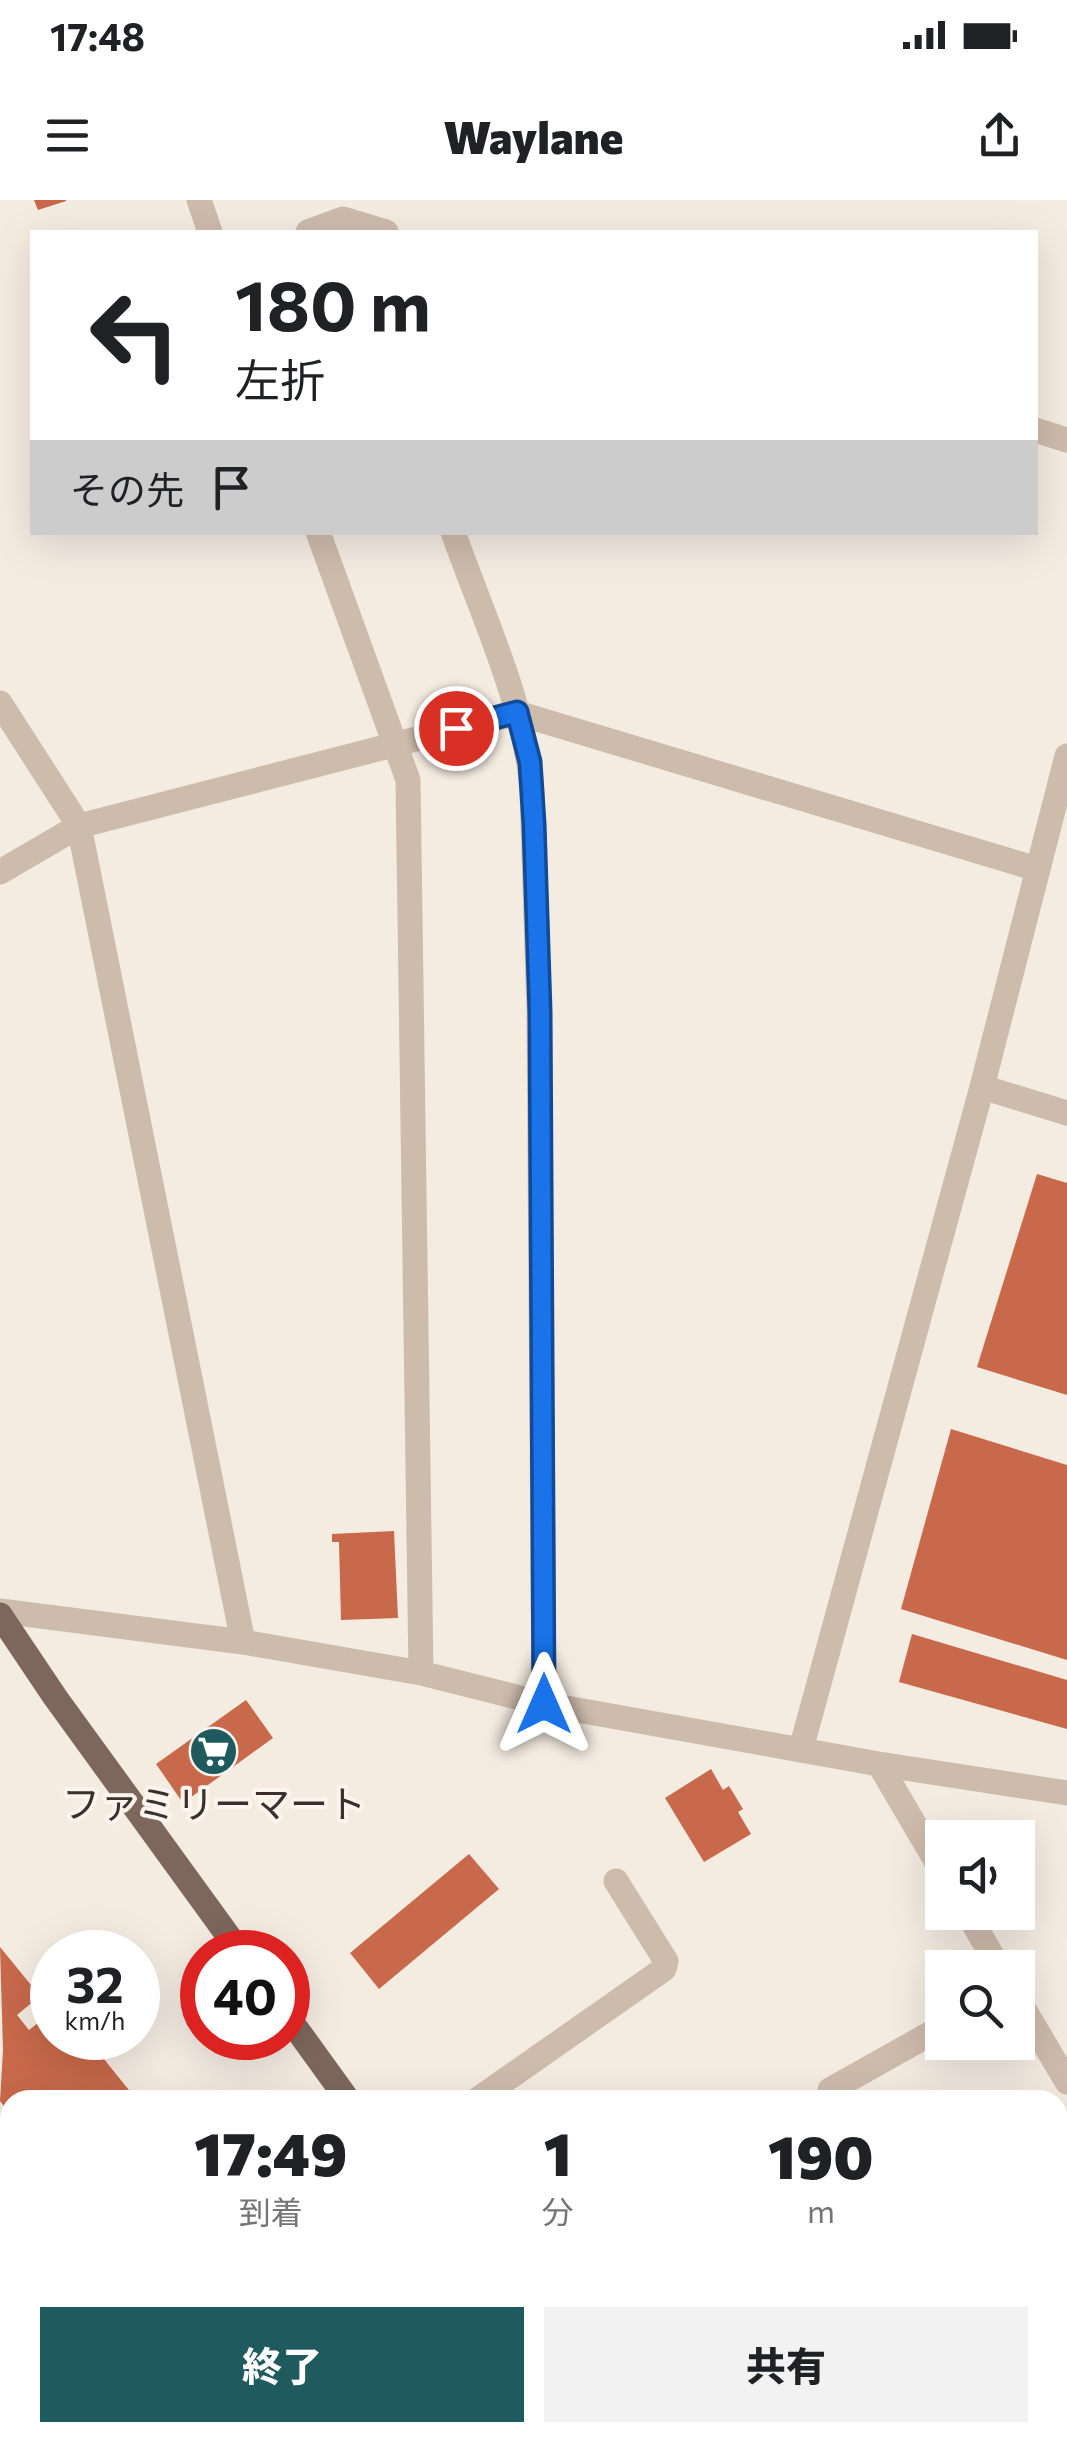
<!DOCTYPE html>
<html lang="ja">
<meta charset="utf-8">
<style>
body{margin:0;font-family:Commissioner,"Noto Sans JP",sans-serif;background:#f2f2f2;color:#202124;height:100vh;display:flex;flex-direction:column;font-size:38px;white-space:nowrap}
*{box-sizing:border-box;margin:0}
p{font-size:32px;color:#757577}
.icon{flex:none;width:55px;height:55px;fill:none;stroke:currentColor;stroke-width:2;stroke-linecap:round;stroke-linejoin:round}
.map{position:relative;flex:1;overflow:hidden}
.drawer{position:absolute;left:0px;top:1890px;width:1068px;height:352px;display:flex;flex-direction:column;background:#fff;border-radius:30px 30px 0 0;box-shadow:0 10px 40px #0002}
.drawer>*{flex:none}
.guide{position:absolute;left:30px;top:30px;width:1008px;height:305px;border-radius:0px;box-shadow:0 10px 40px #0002;background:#fff;color:#202124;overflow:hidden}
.fabs{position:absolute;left:925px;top:1620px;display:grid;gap:20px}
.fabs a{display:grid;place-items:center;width:110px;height:110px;border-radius:0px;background:#fff;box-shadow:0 10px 40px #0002;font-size:50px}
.speed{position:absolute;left:30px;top:1730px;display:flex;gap:20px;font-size:50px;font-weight:700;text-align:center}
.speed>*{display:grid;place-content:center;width:130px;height:130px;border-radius:50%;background:#fff;box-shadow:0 10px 40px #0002;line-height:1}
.speed small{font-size:25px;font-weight:400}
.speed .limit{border:15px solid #d22;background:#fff;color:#111}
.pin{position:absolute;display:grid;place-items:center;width:85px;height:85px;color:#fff;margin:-42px;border:5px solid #fff;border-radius:50%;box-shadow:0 2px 10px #0007}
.me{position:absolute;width:110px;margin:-55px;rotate:0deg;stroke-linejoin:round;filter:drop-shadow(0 0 8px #0008)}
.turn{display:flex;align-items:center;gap:35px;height:210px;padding:0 40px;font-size:45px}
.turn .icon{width:130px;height:130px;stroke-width:2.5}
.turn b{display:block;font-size:70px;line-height:85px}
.then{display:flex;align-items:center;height:95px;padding:0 40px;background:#0003;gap:20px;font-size:38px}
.eta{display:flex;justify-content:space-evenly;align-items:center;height:170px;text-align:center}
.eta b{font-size:60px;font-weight:800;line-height:70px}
.button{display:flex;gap:20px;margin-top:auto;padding:20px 40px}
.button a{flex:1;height:115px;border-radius:0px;background:#1f5a5e;color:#fff;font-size:40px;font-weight:800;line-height:115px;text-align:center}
.button a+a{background:#f2f2f2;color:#202124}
.status{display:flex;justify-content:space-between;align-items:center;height:70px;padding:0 50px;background:#fff;direction:ltr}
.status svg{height:28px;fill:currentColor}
header{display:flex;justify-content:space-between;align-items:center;height:130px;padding:0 40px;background:#fff;font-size:45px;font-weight:800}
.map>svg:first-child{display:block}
</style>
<div class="status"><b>17:48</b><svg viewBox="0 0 49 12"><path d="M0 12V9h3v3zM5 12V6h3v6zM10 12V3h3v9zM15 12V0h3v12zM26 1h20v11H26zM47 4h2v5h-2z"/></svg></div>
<header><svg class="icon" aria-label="menu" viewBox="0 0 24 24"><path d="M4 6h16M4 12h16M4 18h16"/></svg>Waylane<svg class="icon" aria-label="share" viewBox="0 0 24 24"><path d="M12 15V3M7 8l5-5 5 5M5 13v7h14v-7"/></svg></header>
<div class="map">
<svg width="1067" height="2242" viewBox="0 0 1067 2242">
<rect width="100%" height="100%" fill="#f4ebe1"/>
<path fill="#c8694b" d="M 34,0 L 66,0 L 66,1 L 38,10 Z
M 1037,974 L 1067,983 L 1067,1195 L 977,1167 Z
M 951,1229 L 1067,1265 L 1067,1460 L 901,1409 Z
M 394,1331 L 398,1418 L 341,1420 L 339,1342 L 332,1342 L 332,1334 Z
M 912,1434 L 1067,1480 L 1067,1529 L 899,1482 Z
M 246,1500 L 273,1538 L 183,1603 L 156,1564 Z
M 711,1569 L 723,1590 L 729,1586 L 743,1609 L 738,1612 L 751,1634 L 704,1662 L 665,1598 Z
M 469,1654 L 499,1689 L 379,1789 L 350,1753 Z
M 0,1747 L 40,1796 L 17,1815 L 29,1830 L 52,1812 L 52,1838 L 87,1838 L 137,1900 L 10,1900 L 10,1914 L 0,1901 L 3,1850 Z
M 0,1981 L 10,1993 L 10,2232 L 21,2232 L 10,2242 L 0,2236 Z"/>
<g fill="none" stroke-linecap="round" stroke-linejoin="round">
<path stroke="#cdbbac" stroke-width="25" d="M 199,0 L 210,32
M 308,32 L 343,19 L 386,32
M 1035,230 L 1067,240
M 318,332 L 408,580 L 421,1473
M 453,332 C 482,414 525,504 532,590 L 539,812 L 544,1504
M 0,503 L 79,626 L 243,1442
M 0,672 L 79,626 L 517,513 L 1037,669
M 982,887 L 1067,913
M 0,1411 L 243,1442 L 421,1473 L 544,1504 L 879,1564 L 1067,1593
M 801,1549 L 982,887 L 1067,556
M 879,1564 L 942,1671
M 967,1712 L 999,1768
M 1018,1799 L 1067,1882
M 830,1890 L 942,1827
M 477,1900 L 664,1769 L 666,1761 L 616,1681
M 912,2242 L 920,2237"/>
<path stroke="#7d675c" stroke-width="25" d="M 0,1415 L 55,1497 L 240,1752
M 288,1817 L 348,1900
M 588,2232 L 595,2242"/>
</g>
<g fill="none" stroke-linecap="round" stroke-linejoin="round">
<defs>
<path id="route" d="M 456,528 L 517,512 L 530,562 L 534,624 L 540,812 L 544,1504"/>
</defs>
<use href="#route" stroke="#114b97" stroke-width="25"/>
<use href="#route" stroke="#1a73e8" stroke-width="18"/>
</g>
<defs>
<symbol id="supermarket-disc" viewBox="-11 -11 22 22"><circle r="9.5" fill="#1f5a5e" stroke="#fbf5ee"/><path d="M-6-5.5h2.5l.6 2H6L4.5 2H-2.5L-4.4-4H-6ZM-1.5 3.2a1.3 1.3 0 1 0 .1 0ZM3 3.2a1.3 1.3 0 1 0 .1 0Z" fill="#fff"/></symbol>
</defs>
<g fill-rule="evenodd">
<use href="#supermarket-disc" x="186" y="1524" width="55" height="55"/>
</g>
<g text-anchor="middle" stroke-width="8" stroke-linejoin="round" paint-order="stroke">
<g font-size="38" fill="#3b302b" stroke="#fbf5ee">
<text x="214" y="1618">ファミリーマート</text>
</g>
</g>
</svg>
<div class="fabs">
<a><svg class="icon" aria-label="sound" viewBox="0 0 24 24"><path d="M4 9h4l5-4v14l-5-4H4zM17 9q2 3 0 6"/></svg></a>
<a><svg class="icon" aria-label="search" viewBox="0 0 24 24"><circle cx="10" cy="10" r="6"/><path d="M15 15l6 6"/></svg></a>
</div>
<div class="speed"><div>32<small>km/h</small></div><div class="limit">40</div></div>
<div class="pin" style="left:456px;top:528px;background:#d93025"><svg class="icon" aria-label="arrive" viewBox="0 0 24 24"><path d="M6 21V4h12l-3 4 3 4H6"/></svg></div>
<svg class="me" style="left:544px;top:1504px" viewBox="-20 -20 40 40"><path d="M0-17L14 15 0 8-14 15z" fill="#1a73e8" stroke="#fff" stroke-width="4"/></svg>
<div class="guide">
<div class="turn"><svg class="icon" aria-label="left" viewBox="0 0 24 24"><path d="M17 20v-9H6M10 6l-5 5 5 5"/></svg><div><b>180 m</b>左折</div></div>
<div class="then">その先<svg class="icon" aria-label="arrive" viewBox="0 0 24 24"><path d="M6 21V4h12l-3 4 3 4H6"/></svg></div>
</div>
<section class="drawer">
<div class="eta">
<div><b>17:49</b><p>到着</p></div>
<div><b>1</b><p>分</p></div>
<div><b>190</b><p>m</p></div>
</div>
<div class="button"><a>終了</a><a>共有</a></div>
</section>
</div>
